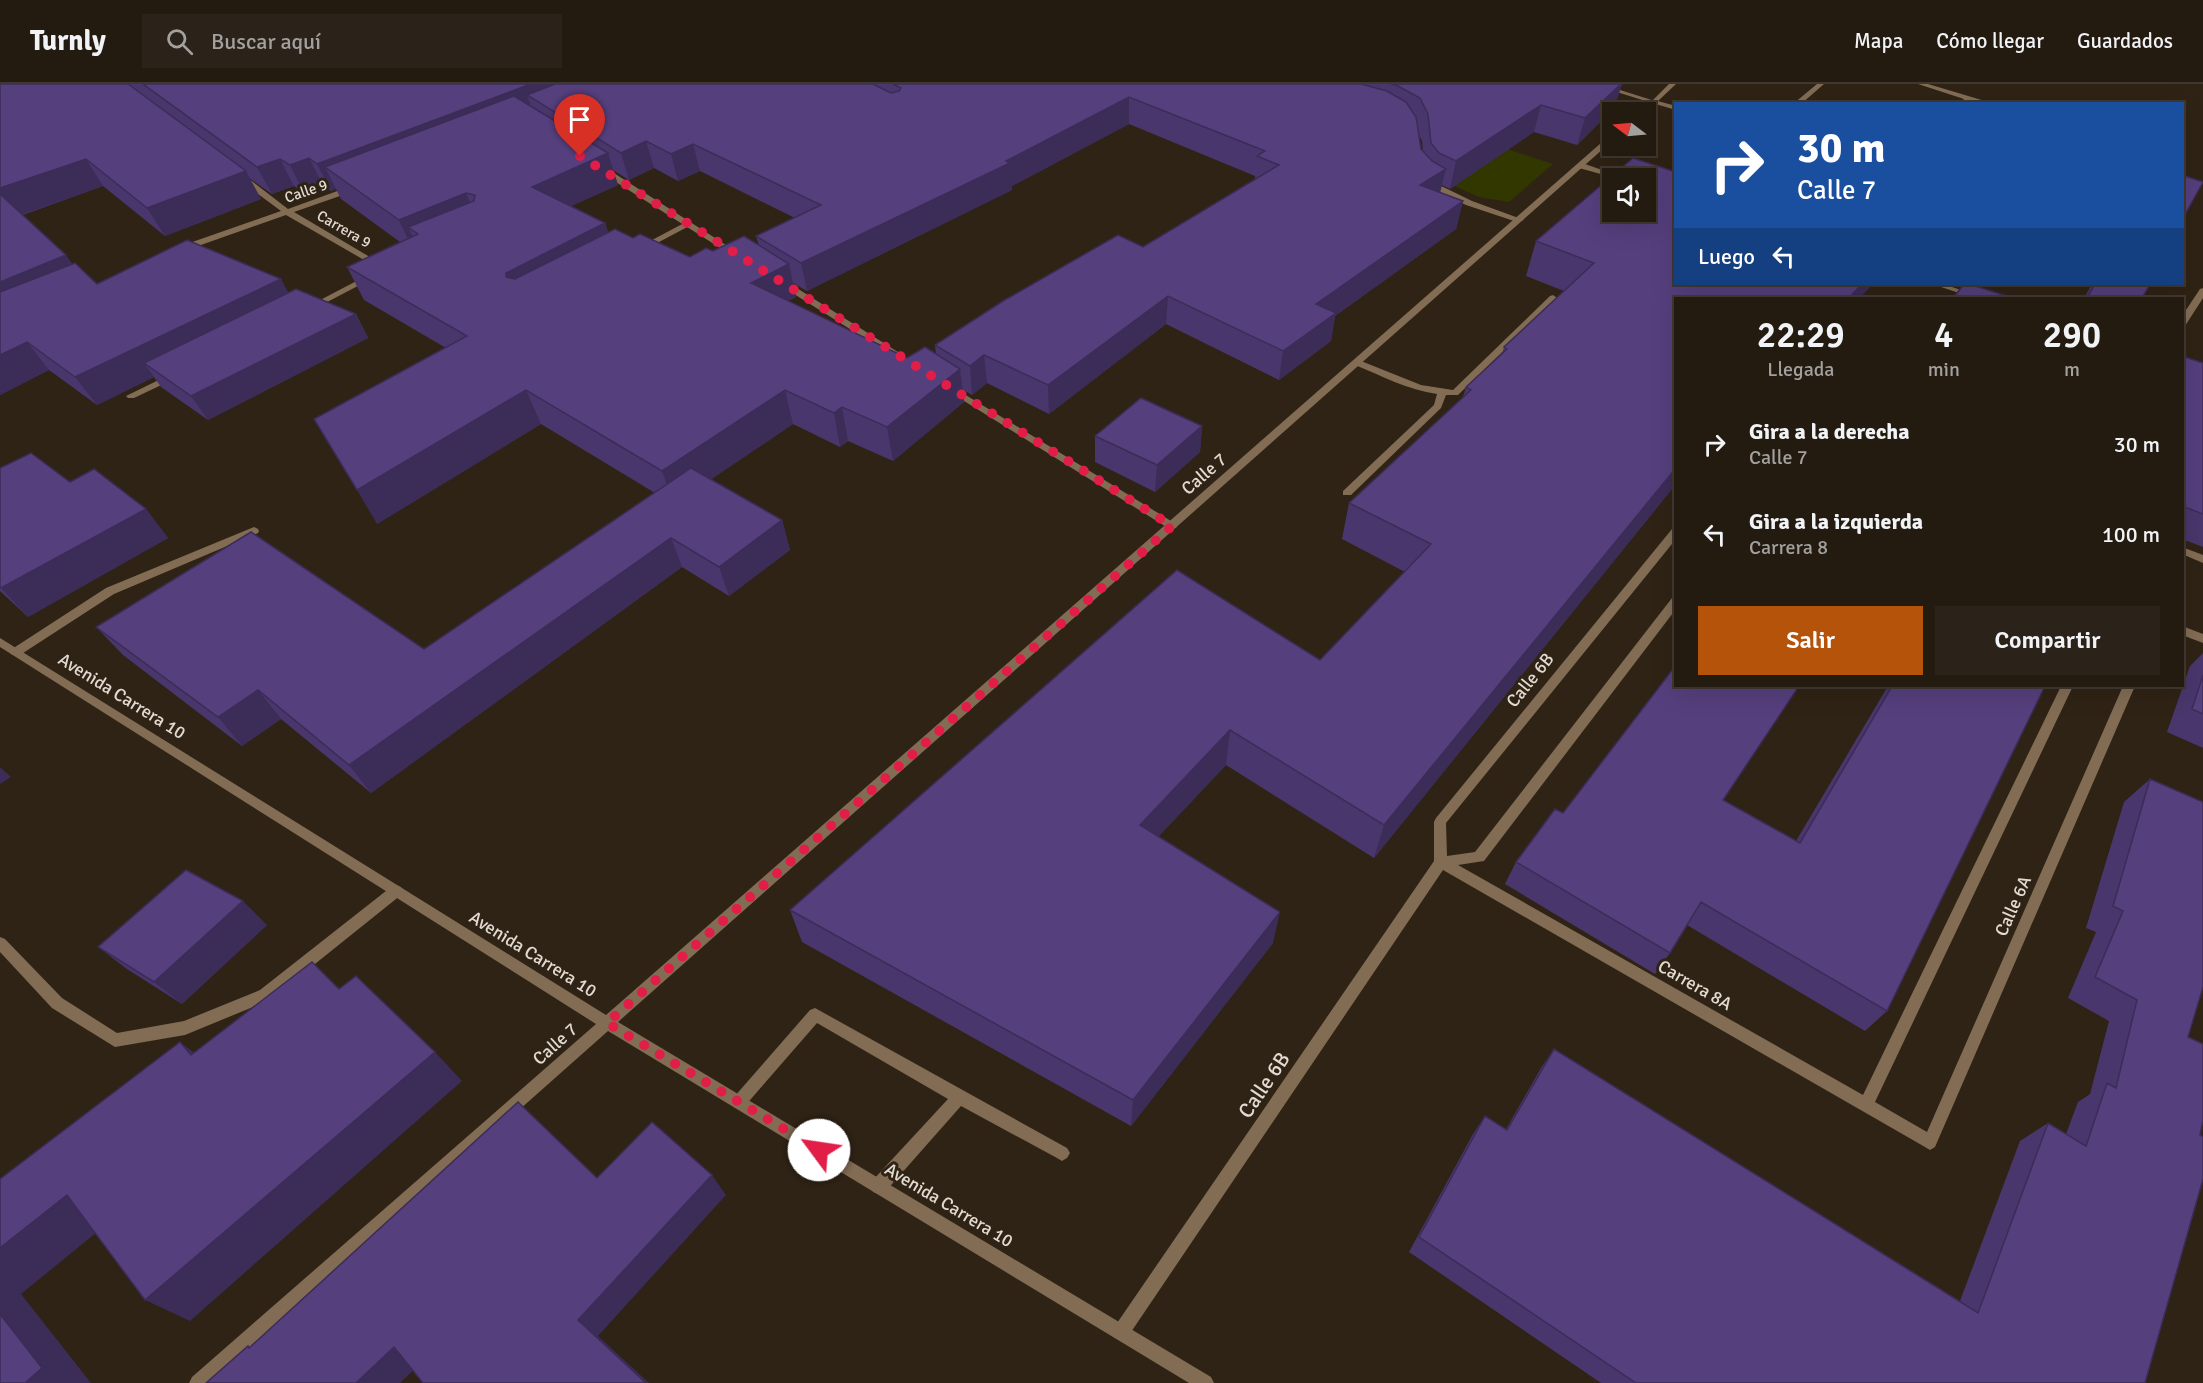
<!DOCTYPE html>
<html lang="es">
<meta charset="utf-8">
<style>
body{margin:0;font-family:Signika,sans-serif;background:#2b2319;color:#f1f3f6;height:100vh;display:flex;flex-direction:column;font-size:22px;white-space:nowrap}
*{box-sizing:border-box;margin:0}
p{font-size:20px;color:#a3a19f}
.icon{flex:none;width:33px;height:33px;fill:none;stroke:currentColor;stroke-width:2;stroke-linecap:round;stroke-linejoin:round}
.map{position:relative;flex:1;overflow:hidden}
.details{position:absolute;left:1674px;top:213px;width:510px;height:390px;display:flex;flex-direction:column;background:#231a10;border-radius:0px;box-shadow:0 6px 24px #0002,0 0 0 2px #403830}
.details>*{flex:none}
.guide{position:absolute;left:1674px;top:18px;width:510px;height:183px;border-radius:0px;box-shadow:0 6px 24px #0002,0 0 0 2px #403830;background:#1a4fa0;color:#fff;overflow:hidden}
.needle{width:39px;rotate:286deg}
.fabs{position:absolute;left:1602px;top:18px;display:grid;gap:12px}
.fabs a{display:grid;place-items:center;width:54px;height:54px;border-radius:0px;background:#231a10;box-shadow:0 6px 24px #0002,0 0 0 2px #403830;font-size:30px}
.pin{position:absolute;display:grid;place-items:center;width:51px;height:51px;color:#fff;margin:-62px -26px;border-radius:50% 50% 50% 0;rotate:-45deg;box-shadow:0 0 6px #0007}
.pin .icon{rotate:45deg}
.me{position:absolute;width:66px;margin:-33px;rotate:301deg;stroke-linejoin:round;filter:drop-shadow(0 0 4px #0008)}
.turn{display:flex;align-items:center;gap:21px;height:126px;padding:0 24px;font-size:27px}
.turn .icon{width:78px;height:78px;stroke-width:2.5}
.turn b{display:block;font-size:42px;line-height:51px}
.then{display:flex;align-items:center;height:57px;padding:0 24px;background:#0003;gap:12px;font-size:22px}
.eta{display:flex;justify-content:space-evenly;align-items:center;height:102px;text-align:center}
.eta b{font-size:36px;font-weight:600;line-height:42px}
.cta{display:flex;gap:12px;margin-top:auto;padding:12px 24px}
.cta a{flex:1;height:69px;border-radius:0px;background:#b45309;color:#fff;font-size:24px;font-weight:600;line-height:69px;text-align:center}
.cta a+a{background:#2b2319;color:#f1f3f6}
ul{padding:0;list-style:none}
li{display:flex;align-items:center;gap:18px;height:90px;padding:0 24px}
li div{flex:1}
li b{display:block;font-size:22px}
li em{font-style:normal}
header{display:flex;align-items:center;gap:36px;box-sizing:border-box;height:84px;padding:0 30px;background:#231a10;border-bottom:2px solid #403830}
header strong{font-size:28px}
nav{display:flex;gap:33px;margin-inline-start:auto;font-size:21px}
.search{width:420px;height:54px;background:#2b2319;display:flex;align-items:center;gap:15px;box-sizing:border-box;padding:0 21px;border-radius:0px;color:#a3a19f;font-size:22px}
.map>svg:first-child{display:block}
</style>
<header>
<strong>Turnly</strong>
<div class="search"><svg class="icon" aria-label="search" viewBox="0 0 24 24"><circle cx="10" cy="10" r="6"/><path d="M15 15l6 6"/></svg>Buscar aquí</div>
<nav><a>Mapa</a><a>Cómo llegar</a><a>Guardados</a></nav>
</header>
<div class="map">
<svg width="2203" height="1299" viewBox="0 0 2203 1299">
<rect width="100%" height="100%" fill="#2f2315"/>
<path fill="#323700" d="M 1461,50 L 1553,80 L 1509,118 L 1479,113 L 1430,91 Z"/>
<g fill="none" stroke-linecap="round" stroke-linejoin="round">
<path fill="#826c54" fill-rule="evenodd" d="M 1817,0 L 1824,0 L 1801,20 L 1793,20 Z
M 1918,0 L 1928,0 L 1995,20 L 1982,20 L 1970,17 L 1967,20 L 1960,20 L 1964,15 Z
M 1654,16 L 1676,22 L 1676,26 L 1652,19 L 1652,17 Z
M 1425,97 L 1431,97 L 1472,117 L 1524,136 L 1517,138 L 1466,121 L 1425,101 Z
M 686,138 L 693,140 L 644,166 L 637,164 Z
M 1553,211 L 1557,214 L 1556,216 L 1458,311 L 1446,311 L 1441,324 L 1351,411 L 1343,411 L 1343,407 L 1434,321 L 1437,310 C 1408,306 1382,292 1355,281 L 1355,277 L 1361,277 L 1421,301 L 1453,306 L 1550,212 Z
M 254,443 L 258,445 L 259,447 L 258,449 L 114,510 L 20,571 L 12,571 L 10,568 L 12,565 L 106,504 Z
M 396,801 L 401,803 L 403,807 L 401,811 L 270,916 L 185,951 L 115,963 L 52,924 L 0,868 L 0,853 L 5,855 L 62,914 L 117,949 L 184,937 L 260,906 L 391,803 Z"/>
<path fill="#826c54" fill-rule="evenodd" d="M 1669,0 L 1676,0 L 1656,19 L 1652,19 L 1652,17 Z
M 1579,80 L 1585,80 L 1625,94 L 1615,94 L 1579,84 Z
M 600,84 L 606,84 L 740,170 L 733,172 L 600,88 Z
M 238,91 L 244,91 L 288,125 L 351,102 L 357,102 L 357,106 L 294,128 L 385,182 L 378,184 L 286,131 L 184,167 L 178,167 L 178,163 L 281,127 L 238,95 Z
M 366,192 L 373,194 L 312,226 L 305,224 Z
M 781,195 L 784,196 L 909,275 L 904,278 L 901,277 L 778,200 L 777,198 Z
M 1932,200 L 1943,200 L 1985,214 L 1974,214 Z
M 2203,204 L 2203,214 L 2185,242 L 2182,243 L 2182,232 L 2200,205 Z
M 173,289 L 176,290 L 176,294 L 134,314 L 128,314 L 126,312 Z
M 951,302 L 1176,440 L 1177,442 L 1176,444 L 1168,444 L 948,307 L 948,303 Z
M 1676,444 L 1676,455 L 1446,739 L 1447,772 L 1475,768 L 1672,514 L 1676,513 L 1676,525 L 1484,777 L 1458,781 L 1863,1011 L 2061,602 L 2073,602 L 1875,1018 L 1927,1048 L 2123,602 L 2135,602 L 1935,1063 L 1930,1066 L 1925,1063 L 1443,786 L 1127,1254 L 1121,1256 L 1115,1254 L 1113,1248 L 1115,1242 L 1434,777 L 1434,738 L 1436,734 L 1672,445 Z
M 2182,463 L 2203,471 L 2203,479 L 2182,470 Z
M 2182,542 L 2203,550 L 2203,559 L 2182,551 Z
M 815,924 L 1067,1064 L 1070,1069 L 1067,1074 L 1062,1077 L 1057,1074 L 961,1022 L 885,1108 L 879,1110 L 873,1108 L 871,1102 L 873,1096 L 948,1015 L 817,939 L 744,1023 L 739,1025 L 734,1023 L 732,1018 L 734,1013 L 810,926 Z"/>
<path fill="#826c54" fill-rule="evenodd" d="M 1591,0 L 1601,0 L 1658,18 L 1652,19 Z
M 1609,52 L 1612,52 L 1612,57 L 618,938 L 1211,1293 L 1214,1299 L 1189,1299 L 608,947 L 211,1299 L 189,1299 L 192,1293 L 596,940 L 0,563 L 0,554 L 606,931 Z"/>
</g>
<path fill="#49366c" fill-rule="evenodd" d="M 0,0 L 1622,0 L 1614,24 L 1577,61 L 1534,48 L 1450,105 L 1442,101 L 1440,109 L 1463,117 L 1456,145 L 1335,232 L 1331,257 L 1279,296 L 1166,240 L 1049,330 L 987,299 L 972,311 L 962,305 L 964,318 L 893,377 L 848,357 L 840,363 L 793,340 L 710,396 L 782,436 L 790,466 L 729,512 L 682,483 L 371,709 L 281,635 L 242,662 L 123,571 L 96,543 L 424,565 L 655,409 L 541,340 L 377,440 L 446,264 L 364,216 L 347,183 L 400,158 L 341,115 L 336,105 L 331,107 L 323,101 L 304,109 L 294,102 L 272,110 L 249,94 L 261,115 L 165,152 L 103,102 L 23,131 L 72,180 L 97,200 L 289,209 L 356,230 L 368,254 L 208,336 L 161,303 L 154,293 L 97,321 L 49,286 L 0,311 ZM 1129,40 L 1255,92 L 1255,96 L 1143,163 L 935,261 L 936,270 L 907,274 L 788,217 L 796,213 L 793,199 L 807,207 L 1012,106 L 1012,102 ZM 1418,49 L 1422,57 L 1423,68 L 1421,65 ZM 654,84 L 678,97 L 700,87 L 795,134 L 756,152 L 759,162 L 713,167 L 690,173 L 633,154 L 608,148 L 605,139 L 571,122 L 618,101 L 613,86 L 629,96 Z
M 1633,74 L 1676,214 L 1676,400 L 1374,774 L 1226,681 L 1158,753 L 1273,859 L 1131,1042 L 802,858 L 790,826 L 1320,576 L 1405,488 L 1342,455 L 1349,419 L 1463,313 L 1466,303 L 1502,270 L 1504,263 L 1564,207 L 1526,192 L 1536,157 Z
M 2092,200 L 2150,200 L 2142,214 L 2084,214 Z
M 2182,272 L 2203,279 L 2203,463 L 2182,455 Z
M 1202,342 L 1200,368 L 1155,408 L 1095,378 L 1095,352 Z
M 0,384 L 70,398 L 146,425 L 168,454 L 28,533 L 0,507 Z
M 2203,569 L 2203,664 L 2167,648 L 2190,582 Z
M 1888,602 L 2045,602 L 1887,927 L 1865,947 L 1687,841 L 1670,869 L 1655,890 L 1505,800 L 1516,778 L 1563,729 L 1723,716 L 1796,757 Z
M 2150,695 L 2188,953 L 2145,1299 L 1601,1299 L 1409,1168 L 1473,1050 L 1485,1032 L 1506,1045 L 1541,984 L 1554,965 L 1960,1217 L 2020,1057 L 2048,1039 L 2066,1050 L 2078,1018 L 2090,1010 L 2109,937 L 2068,914 L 2096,848 L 2086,844 L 2124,718 Z
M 267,841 L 182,920 L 127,885 L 98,863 Z"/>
<path fill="#3c2c58" d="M 531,0 L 608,0 L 527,11 L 533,29 L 325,83 L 336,105 L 331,107 L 317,80 Z
M 1621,0 L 1622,0 L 1614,24 L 1577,61 L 1585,34 Z
M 1129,13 L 1129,40 L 1012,102 L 1012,106 L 807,207 L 801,179 L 1006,77 Z
M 1541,21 L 1534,48 L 1450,105 L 1456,77 Z
M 646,57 L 654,84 L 629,96 L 621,69 Z
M 693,60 L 700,87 L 678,97 L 671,70 Z
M 608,69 L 618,101 L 543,135 L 532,103 Z
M 309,74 L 323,101 L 304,109 L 290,81 Z
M 86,75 L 103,102 L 15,133 L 0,112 L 0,104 Z
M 280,75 L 294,102 L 272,110 L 257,83 Z
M 1446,85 L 1439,112 L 1420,101 Z
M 246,87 L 261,115 L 165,152 L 147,124 Z
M 466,109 L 479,141 L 408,143 L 419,166 L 414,168 L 399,136 Z
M 1463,117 L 1456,145 L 1335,232 L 1331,257 L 1279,296 L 1283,267 L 1316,220 Z
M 605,139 L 616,172 L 519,222 L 506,193 L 506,189 Z
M 66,171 L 86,199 L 0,236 L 0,198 Z
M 789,180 L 796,213 L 759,232 L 751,199 Z
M 281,195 L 297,224 L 144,279 L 154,293 L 97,321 L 75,293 Z
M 1862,200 L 1873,200 L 1860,214 L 1849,214 Z
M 1168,212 L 1166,240 L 1049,330 L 1048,301 Z
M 356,230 L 368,254 L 208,336 L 191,312 Z
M 27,258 L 49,286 L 0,311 L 0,271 Z
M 984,271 L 987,299 L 972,311 L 970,282 Z
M 960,285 L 964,318 L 893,377 L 887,343 Z
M 526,306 L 541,340 L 377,440 L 357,406 Z
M 785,306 L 793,340 L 674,420 L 662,387 Z
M 842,323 L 848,357 L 840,363 L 834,329 Z
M 1202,342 L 1200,368 L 1155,408 L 1157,381 Z
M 1676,384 L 1676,400 L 1374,774 L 1384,741 Z
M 146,425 L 168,454 L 28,533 L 1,504 Z
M 782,436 L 790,466 L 729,512 L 719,483 Z
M 671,454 L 682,483 L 371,709 L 349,681 Z
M 258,606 L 281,635 L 242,662 L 218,633 Z
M 1230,646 L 1226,681 L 1138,774 L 1140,741 Z
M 0,683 L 11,693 L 0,700 Z
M 243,817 L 267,841 L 182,920 L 154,898 Z
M 1280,828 L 1273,859 L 1131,1042 L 1133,1016 Z
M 180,958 L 218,987 L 191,971 Z
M 435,968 L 462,997 L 190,1237 L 145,1216 Z
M 712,1091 L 726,1111 L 598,1252 L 649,1299 L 646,1299 L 578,1236 Z
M 67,1111 L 113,1135 L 21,1210 L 91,1299 L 25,1299 L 0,1230 L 0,1164 Z
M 394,1263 L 422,1278 L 400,1299 L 356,1299 Z"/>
<path fill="#553f7d" stroke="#3c2c58" stroke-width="1.5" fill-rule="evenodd" d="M 0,0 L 128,0 L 246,87 L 147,124 L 86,75 L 0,104 Z
M 143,0 L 531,0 L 317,80 L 309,74 L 290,81 L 280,75 L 257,83 Z
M 555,0 L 873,0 L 891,9 L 899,7 L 901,4 L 893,0 L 1361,0 L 1387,7 L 1406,18 L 1416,33 L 1421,65 L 1432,77 L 1446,85 L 1420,101 L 1463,117 L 1316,220 L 1336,229 L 1283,267 L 1168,212 L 1048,301 L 984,271 L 970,282 L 935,261 L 1003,217 L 1118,151 L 1143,163 L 1279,81 L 1257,72 L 1265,67 L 1129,13 L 1006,77 L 1010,79 L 801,179 L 756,152 L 821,121 L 693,60 L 671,70 L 646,57 L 621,69 L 527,11 Z
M 1391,0 L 1621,0 L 1585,34 L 1541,21 L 1456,77 L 1439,69 L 1431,59 L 1428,30 L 1420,14 L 1396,1 Z
M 514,12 L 608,69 L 532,103 L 605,139 L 506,189 L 506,193 L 515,195 L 615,145 L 633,154 L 640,150 L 690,173 L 706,164 L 713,167 L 744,152 L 789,180 L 751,199 L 907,274 L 925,263 L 960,285 L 887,343 L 842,323 L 834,329 L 785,306 L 662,387 L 526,306 L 357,406 L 314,335 L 467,252 L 347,183 L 418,150 L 408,143 L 474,117 L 475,111 L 466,109 L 399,136 L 325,83 Z
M 1633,74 L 1676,88 L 1676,200 L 1862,200 L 1849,214 L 1676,214 L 1676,384 L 1384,741 L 1230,646 L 1140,741 L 1280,828 L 1133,1016 L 790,826 L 1177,486 L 1320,576 L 1431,460 L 1349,419 L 1471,306 L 1466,303 L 1507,265 L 1504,263 L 1594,179 L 1536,157 ZM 1612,94 L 1646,94 L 1646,128 L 1612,128 Z
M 2182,91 L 2203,98 L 2182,136 Z
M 0,110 L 66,171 L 0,198 Z
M 187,156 L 281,195 L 75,293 L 27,258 L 0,271 L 0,208 L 75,179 L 97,200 Z
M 1964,200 L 1969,200 L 2013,214 L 1953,214 Z
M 2095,200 L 2150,200 L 2142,214 L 2087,214 Z
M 296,205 L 356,230 L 191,312 L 144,279 Z
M 2182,272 L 2203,279 L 2203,430 L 2182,422 Z
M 1141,314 L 1202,342 L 1157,381 L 1095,352 Z
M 31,369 L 70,398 L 94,385 L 146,425 L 1,504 L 0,503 L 0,384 Z
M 691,384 L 782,436 L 719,483 L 671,454 L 349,681 L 258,606 L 218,633 L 96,543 L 251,448 L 424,565 Z
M 1676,581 L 1676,602 L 1799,602 L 1723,716 L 1800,759 L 1892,602 L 2045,602 L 1887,927 L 1701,818 L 1670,869 L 1516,778 L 1555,725 L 1563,729 Z
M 2203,591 L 2203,630 L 2192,625 Z
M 2150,695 L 2203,718 L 2203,903 L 2188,953 L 2203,960 L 2203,1036 L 2200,1051 L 2203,1053 L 2203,1095 L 2145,1299 L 1636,1299 L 1419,1153 L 1485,1032 L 1507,1046 L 1554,965 L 1978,1229 L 2048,1039 L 2086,1062 L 2107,999 L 2116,1004 L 2137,916 L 2095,893 L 2123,827 L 2113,822 Z
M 186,786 L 243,817 L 154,898 L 98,863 Z
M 312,878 L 339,905 L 356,892 L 435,968 L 145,1216 L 67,1111 L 0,1164 L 0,1095 L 180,958 L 191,971 Z
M 518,1018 L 597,1094 L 652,1038 L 712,1091 L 578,1236 L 646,1299 L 423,1299 L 394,1263 L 356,1299 L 206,1299 L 248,1262 L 249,1264 Z
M 0,1230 L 42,1284 L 25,1299 L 0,1299 Z"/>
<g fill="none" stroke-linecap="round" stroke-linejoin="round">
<path stroke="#e11d48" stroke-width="10" stroke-dasharray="0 18" d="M 580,72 L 1172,442 L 607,939 L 819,1066"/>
</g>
<g text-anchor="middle" stroke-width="6" stroke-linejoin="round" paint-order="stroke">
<g font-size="15" fill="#e3dbd2" stroke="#2f2315">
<text transform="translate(306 107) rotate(-19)" y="5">Calle 9</text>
<text transform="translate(344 145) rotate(30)" y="5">Carrera 9</text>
</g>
<g font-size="18" fill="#e3dbd2" stroke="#2f2315">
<text transform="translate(1204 390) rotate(-41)" y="6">Calle 7</text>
<text transform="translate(1530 596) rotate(-51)" y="6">Calle 6B</text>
<text transform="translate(122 612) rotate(32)" y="6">Avenida Carrera 10</text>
<text transform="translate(2013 822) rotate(-66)" y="6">Calle 6A</text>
<text transform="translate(533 870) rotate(32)" y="6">Avenida Carrera 10</text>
<text transform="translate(1695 901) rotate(30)" y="6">Carrera 8A</text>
<text transform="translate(555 960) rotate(-42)" y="6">Calle 7</text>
<text transform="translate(949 1121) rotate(31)" y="6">Avenida Carrera 10</text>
</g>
<g font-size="21" fill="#e3dbd2" stroke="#2f2315">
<text transform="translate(1264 1001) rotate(-56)" y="7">Calle 6B</text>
</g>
</g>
</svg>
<div class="fabs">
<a><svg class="needle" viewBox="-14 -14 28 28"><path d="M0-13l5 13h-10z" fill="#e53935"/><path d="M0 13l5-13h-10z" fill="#a3a19f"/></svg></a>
<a><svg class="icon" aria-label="sound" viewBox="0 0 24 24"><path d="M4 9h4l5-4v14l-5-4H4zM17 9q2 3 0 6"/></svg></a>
</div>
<div class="pin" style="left:580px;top:72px;background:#d93025"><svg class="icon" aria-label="arrive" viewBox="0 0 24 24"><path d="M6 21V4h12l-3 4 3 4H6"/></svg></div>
<svg class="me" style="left:819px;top:1066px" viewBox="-20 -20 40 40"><circle r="19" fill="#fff"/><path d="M0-13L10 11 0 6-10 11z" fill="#e11d48"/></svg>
<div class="guide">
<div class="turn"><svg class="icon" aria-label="right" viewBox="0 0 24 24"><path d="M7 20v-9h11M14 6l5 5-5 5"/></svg><div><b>30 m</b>Calle 7</div></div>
<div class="then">Luego<svg class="icon" aria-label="left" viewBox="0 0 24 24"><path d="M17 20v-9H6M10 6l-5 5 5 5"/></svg></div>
</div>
<section class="details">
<div class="eta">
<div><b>22:29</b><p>Llegada</p></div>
<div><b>4</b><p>min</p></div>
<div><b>290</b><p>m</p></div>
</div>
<ul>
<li><svg class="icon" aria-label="right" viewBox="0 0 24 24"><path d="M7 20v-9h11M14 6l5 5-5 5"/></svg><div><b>Gira a la derecha</b><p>Calle 7</p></div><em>30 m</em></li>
<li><svg class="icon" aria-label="left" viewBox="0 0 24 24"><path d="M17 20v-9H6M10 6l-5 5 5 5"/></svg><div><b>Gira a la izquierda</b><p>Carrera 8</p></div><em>100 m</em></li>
</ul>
<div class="cta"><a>Salir</a><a>Compartir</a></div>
</section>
</div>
